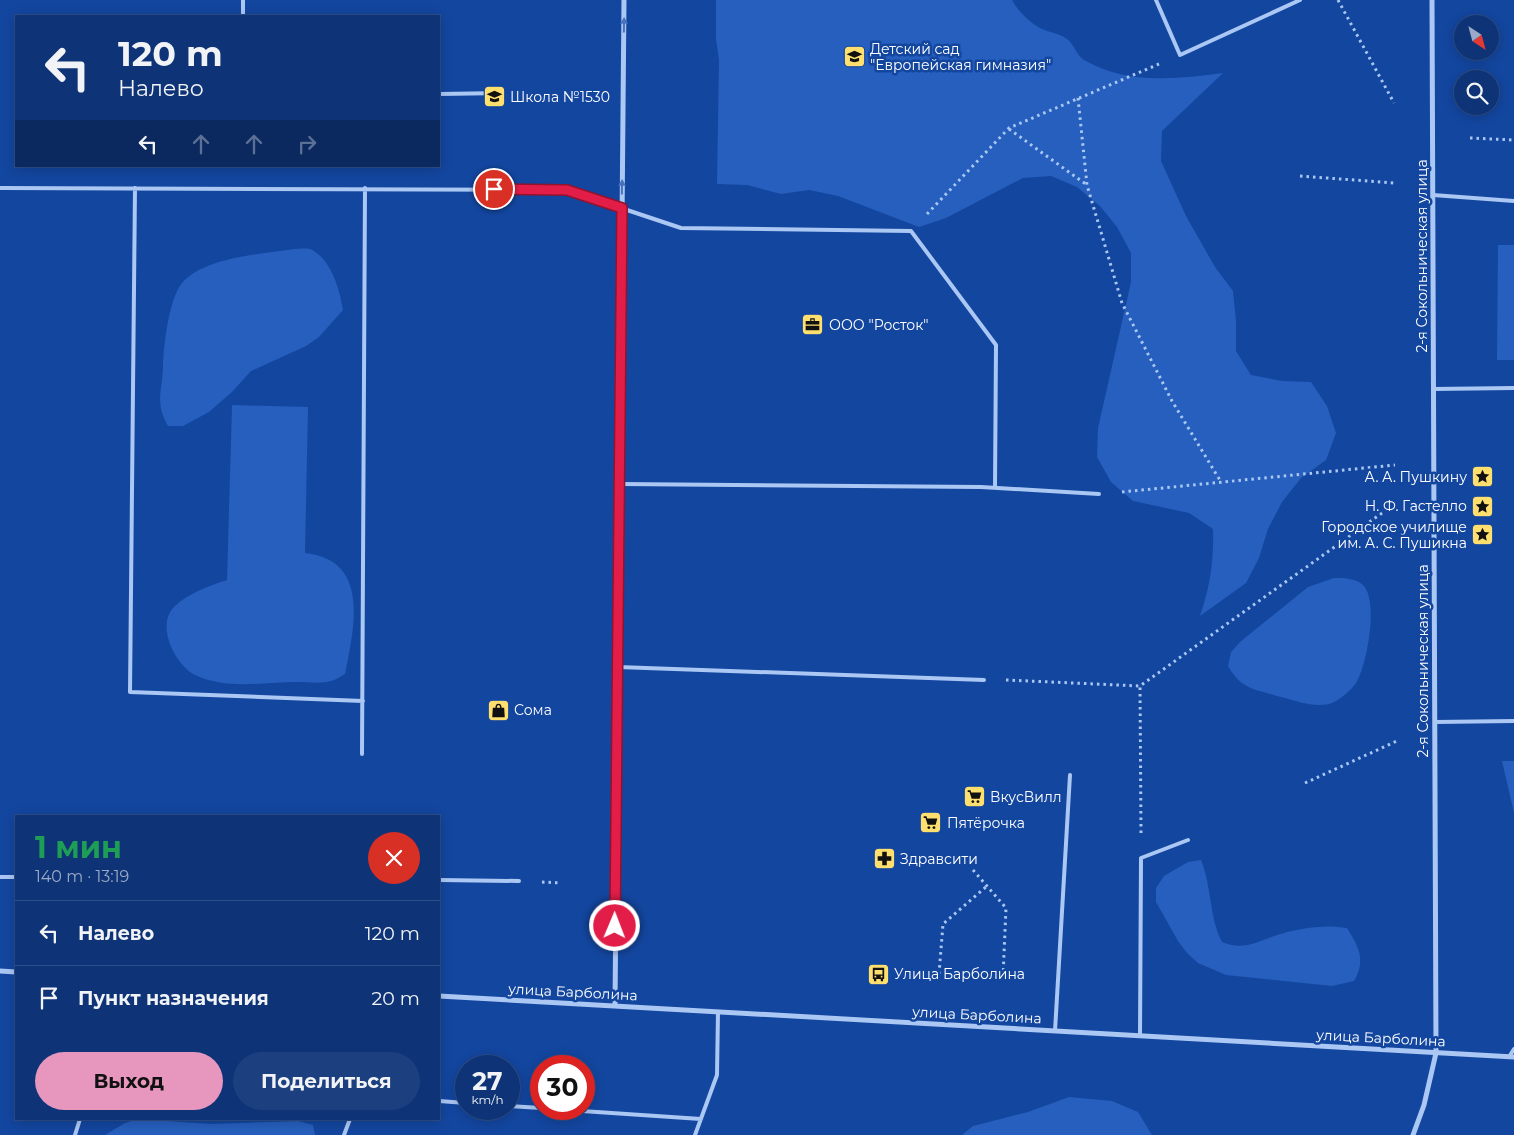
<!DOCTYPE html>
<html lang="ru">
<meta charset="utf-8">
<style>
body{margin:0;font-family:Montserrat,sans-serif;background:#1c3f7f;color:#f1f3f6;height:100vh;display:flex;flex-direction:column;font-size:19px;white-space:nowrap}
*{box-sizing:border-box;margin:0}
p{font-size:16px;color:#9baac6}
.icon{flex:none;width:28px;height:28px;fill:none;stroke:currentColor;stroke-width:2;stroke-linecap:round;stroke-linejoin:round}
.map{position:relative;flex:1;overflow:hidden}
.sheet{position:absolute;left:15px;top:815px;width:425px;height:305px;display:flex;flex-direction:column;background:#0e3477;border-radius:0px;box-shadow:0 2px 12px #0003,0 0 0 1px #2e4f89}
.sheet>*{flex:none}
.banner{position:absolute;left:15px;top:15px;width:425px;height:152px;border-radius:0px;box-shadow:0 2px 12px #0003,0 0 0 1px #2e4f89;background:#0e3477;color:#f1f3f6;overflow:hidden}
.needle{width:32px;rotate:144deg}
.controls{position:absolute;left:1454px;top:15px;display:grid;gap:10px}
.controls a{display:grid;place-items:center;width:45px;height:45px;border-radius:50%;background:#0e3477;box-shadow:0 2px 12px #0003,0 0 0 1px #2e4f89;font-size:25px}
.speed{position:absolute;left:455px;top:1055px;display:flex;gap:10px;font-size:25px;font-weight:700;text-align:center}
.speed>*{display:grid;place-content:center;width:65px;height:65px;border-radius:50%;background:#0e3477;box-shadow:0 2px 12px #0003,0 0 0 1px #2e4f89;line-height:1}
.speed small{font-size:12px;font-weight:400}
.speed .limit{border:8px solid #d22;background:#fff;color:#111}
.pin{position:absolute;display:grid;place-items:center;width:42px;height:42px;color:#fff;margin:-21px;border:2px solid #fff;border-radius:50%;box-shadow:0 1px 5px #0007}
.me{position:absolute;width:55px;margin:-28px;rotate:1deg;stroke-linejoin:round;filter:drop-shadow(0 0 4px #0008)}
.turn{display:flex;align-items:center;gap:18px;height:105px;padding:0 20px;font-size:22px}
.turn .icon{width:65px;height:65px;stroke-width:2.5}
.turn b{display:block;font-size:35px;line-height:42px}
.lanes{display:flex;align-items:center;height:48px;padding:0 20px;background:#0003;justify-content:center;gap:25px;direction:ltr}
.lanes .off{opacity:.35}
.round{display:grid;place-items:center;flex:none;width:52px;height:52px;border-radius:26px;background:#1c3f7f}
.headline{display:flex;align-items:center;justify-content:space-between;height:85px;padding:0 20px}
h1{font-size:30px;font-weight:700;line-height:38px;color:#1e9e55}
.primary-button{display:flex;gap:10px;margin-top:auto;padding:10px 20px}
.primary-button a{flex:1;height:58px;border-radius:30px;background:#e797bd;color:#111;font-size:20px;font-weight:700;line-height:58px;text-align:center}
.primary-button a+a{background:#1c3f7f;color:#f1f3f6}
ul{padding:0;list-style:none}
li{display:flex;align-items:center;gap:15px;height:65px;padding:0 20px;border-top:1px solid #2e4f89}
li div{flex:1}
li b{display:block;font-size:19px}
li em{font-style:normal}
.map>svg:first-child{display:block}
</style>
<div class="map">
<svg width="1514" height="1135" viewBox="0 0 1514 1135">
<rect width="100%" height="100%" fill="#13469f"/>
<path fill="#265fbd" d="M 716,0 L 1012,0 C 1018,11 1031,24 1042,29 C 1049,32 1061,34 1067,39 C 1074,44 1076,55 1084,60 C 1128,85 1175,79 1223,73 L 1162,131 L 1161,161 L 1186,216 L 1215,267 L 1233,291 L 1236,321 L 1236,351 L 1251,375 L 1282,381 L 1311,382 L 1327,406 L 1336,433 L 1326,460 L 1301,478 L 1282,502 L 1268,529 L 1259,558 L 1246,583 L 1200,616 C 1210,587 1214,560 1213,529 L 1189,513 L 1133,501 L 1111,482 L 1097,457 L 1098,428 L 1131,282 L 1131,253 L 1117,227 L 1100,206 L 1077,187 L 1051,176 L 1023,178 L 946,218 L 919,227 L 838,196 L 809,190 L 781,194 L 747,185 L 717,184 L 719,60 L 716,39 Z
M 1498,245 L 1514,245 L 1514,360 L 1497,360 Z
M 294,249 C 298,249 305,248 310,249 C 331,258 340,290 343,310 L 319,337 L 306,346 L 251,371 L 232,392 L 209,412 L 183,426 L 168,426 C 154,402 163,389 163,364 C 164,343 169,299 182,283 C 204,257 262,254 294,249 Z
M 232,405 L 308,407 L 305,553 C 371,560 354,628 345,674 C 341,676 336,680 331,681 C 321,684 308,682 297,682 C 265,682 226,690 195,675 C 176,666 155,626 174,607 C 188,593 209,586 227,580 Z
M 1334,578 C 1343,578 1356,578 1363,585 C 1379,600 1367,666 1356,683 C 1352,689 1342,698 1336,701 C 1320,711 1294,700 1277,696 C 1254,689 1241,689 1228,666 L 1231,652 L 1240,642 L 1308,587 Z
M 1502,761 L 1514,761 L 1514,813 Z
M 1201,860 C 1212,887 1209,917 1222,942 C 1244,951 1256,942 1277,935 C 1299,928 1324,924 1347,928 C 1359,947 1366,960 1354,981 L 1332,986 L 1226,975 L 1198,963 L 1187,953 L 1178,941 L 1156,902 L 1156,888 L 1164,876 L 1188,862 Z
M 1069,1097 L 1112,1101 L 1138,1112 L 1152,1135 L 962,1135 L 973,1126 L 1028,1112 Z
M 138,1119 L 211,1124 L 298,1121 L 313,1125 L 315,1135 L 105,1135 L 125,1123 Z"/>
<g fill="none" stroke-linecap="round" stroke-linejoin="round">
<path stroke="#abc7f4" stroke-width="3" stroke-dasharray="2.5 4" stroke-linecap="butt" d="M 1338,0 L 1394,103
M 1078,98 L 1087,185 L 1122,303 L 1172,401 L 1221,482
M 1009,129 L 1087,185
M 1470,138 L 1514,140
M 1300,176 L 1394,183
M 927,214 L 1009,128 L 1159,64
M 1122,492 L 1395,465
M 1006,680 L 1140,686
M 1305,783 L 1397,741
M 1141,833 L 1140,686 L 1396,503
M 973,870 L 1006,908 L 1003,977
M 542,882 L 561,883
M 939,974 L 943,924 L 987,886"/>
<path stroke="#abc7f4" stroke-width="4" d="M 243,0 L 243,16
M 1156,0 L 1180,55 L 1300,0
M 439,94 L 503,93
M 0,188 L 567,190 L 681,228 L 911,231 L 996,345 L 995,487
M 135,188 L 130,692 L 363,701
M 1433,195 L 1514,201
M 1433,389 L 1514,388
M 620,484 L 981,487 L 1099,494
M 618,667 L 984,680
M 1435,722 L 1514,721
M 362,754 L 365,188
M 0,877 L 16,877
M 439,880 L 519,881
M 1055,1031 L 1070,775
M 1140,1035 L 1141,858 L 1188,840
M 1509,1057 L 1514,1049
M 439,1101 L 466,1103
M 509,1106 L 541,1108
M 552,1109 L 701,1119
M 75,1135 L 80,1119
M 344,1135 L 350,1119
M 695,1135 L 717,1075 L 718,1012"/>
<path stroke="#abc7f4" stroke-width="5" d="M 0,971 L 16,972
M 439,996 L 1514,1057
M 615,1006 L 624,0
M 1413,1135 L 1424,1105 L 1436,1053 L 1432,0"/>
</g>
<defs><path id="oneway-solid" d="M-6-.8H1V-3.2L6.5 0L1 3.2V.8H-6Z" transform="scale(1.25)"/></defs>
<g fill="#4873bd">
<use href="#oneway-solid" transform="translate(624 25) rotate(-89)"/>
<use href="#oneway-solid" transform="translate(622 187) rotate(-89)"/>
</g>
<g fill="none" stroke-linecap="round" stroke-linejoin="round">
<defs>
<path id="route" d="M 494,189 L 567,190 L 622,208 L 615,926"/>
</defs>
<use href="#route" stroke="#92132f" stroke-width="12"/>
<use href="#route" stroke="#e11d48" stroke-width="9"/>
</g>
<defs>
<symbol id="school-square" viewBox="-11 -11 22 22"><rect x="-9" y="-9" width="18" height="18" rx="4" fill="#ffe06e" stroke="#13469f"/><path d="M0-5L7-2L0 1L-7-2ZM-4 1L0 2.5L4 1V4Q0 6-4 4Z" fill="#111"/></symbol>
<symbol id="office-square" viewBox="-11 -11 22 22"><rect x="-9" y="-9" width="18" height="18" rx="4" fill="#ffe06e" stroke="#13469f"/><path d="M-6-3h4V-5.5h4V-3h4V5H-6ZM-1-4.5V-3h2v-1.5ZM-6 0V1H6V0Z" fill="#111"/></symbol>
<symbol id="sight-square" viewBox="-11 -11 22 22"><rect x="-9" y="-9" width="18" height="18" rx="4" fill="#ffe06e" stroke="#13469f"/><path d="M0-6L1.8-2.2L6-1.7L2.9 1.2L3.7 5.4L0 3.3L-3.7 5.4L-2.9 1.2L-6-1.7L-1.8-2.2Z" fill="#111"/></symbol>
<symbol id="shop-square" viewBox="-11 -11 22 22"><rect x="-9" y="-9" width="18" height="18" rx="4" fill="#ffe06e" stroke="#13469f"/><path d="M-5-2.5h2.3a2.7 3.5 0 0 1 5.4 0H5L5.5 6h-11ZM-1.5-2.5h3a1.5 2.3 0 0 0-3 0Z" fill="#111"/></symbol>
<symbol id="supermarket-square" viewBox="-11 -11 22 22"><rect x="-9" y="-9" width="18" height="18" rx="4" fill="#ffe06e" stroke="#13469f"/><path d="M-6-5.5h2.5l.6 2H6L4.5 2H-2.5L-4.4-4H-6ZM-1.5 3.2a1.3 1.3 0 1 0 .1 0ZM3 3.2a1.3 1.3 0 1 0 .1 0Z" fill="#111"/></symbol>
<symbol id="pharmacy-square" viewBox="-11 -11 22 22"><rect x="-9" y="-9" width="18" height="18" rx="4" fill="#ffe06e" stroke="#13469f"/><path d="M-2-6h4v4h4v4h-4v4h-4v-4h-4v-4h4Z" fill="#111"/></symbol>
<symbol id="bus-square" viewBox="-11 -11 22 22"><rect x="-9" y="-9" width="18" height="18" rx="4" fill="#ffe06e" stroke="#13469f"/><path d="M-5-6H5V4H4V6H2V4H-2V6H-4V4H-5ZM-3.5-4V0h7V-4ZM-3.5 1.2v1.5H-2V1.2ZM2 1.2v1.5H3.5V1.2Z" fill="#111"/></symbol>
</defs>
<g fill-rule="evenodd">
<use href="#school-square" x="842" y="44" width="25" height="25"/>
<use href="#school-square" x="482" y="84" width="25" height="25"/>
<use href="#office-square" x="800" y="312" width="25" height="25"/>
<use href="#sight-square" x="1470" y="464" width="25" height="25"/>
<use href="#sight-square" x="1470" y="494" width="25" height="25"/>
<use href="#sight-square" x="1470" y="522" width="25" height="25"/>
<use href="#shop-square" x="486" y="698" width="25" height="25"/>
<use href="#supermarket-square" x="962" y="784" width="25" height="25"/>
<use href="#supermarket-square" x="918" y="810" width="25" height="25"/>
<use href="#pharmacy-square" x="872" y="846" width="25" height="25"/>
<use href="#bus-square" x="866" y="962" width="25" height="25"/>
</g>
<g text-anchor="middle" stroke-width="5" stroke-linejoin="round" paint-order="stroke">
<g font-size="14" fill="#fff" stroke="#13469f" text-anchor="start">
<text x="870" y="54">Детский сад<tspan x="870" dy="16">"Европейская гимназия"</tspan></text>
<text x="510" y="102">Школа №1530</text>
<text x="829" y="330">ООО "Росток"</text>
<text x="1467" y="482" text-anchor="end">А. А. Пушкину</text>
<text x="1467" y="511" text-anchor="end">Н. Ф. Гастелло</text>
<text x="1467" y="532" text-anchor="end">Городское училище<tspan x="1467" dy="16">им. А. С. Пушикна</tspan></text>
<text x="514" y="715">Сома</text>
<text x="990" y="802">ВкусВилл</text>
<text x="947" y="828">Пятёрочка</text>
<text x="900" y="864">Здравсити</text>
<text x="894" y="979">Улица Барболина</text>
</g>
<g font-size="14" fill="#fff" stroke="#13469f">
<text transform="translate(1422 256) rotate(-90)" y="5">2-я Сокольническая улица</text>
<text transform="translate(1423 661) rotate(-90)" y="5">2-я Сокольническая улица</text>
<text transform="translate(573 992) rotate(3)" y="5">улица Барболина</text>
<text transform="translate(977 1015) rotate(3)" y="5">улица Барболина</text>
<text transform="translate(1381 1038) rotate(3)" y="5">улица Барболина</text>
</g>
</g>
</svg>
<div class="controls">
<a><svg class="needle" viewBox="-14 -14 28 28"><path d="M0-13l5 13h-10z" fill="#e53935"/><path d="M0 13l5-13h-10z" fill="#9baac6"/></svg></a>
<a><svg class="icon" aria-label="search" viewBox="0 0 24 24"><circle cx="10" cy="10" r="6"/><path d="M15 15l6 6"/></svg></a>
</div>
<div class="speed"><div>27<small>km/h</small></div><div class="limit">30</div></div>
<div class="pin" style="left:494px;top:189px;background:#d93025"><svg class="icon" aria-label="arrive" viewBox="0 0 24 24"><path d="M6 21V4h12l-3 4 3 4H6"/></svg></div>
<svg class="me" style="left:615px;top:926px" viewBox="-20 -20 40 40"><circle r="17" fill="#e11d48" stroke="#fff" stroke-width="3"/><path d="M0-11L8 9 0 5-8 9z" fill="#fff"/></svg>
<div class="banner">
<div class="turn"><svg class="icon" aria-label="left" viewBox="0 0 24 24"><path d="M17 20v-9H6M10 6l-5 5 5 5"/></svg><div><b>120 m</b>Налево</div></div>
<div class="lanes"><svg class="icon" aria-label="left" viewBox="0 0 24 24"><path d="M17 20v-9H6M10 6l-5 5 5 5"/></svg><svg class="icon off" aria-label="ahead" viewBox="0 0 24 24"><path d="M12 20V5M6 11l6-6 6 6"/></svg><svg class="icon off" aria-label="ahead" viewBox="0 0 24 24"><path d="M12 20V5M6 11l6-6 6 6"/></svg><svg class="icon off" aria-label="right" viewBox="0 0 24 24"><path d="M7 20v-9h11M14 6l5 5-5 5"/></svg></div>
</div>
<section class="sheet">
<div class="headline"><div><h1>1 мин</h1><p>140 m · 13:19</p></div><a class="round" style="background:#d93025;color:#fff"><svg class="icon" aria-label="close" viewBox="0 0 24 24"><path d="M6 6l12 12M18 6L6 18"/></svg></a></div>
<ul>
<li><svg class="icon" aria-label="left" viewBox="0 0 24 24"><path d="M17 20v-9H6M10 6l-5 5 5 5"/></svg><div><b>Налево</b></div><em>120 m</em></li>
<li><svg class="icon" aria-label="arrive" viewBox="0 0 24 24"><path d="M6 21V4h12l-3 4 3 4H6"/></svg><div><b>Пункт назначения</b></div><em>20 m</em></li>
</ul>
<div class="primary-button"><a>Выход</a><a>Поделиться</a></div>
</section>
</div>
